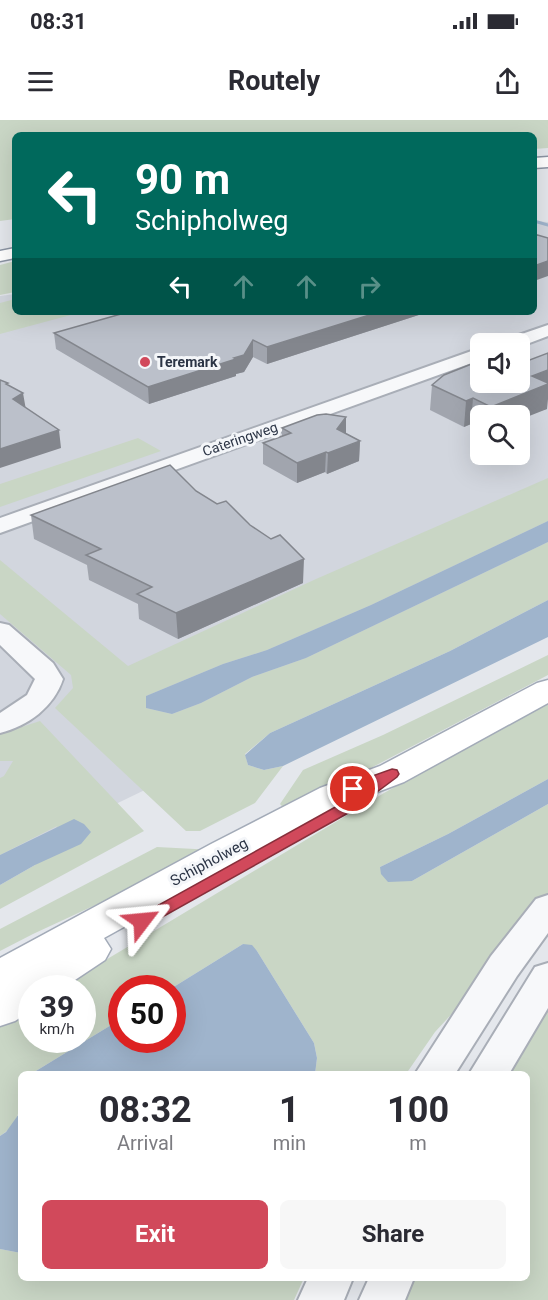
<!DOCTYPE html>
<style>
body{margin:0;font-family:Roboto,sans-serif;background:#f7f7f7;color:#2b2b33;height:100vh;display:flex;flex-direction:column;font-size:22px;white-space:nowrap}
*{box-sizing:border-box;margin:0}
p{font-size:20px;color:#7c7c81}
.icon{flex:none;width:33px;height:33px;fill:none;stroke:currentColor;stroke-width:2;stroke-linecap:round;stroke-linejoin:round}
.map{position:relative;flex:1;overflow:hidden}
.drawer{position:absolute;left:18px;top:951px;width:512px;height:210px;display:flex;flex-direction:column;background:#fff;border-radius:9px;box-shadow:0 6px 24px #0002}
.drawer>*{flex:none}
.top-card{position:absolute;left:12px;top:12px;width:525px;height:183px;border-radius:9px;box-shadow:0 6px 24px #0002;background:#00695c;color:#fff;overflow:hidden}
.controls{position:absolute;left:470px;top:213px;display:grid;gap:12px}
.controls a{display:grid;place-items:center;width:60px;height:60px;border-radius:9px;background:#fff;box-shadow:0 6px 24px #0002;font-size:30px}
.speed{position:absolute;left:18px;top:855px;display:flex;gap:12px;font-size:30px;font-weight:700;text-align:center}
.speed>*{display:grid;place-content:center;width:78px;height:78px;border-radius:50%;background:#fff;box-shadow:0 6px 24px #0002;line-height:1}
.speed small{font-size:15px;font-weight:400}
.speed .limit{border:9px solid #d22;background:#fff;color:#111}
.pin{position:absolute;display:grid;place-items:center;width:51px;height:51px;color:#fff;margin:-26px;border:3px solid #fff;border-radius:50%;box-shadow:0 2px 6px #0007}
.me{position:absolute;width:66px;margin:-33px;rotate:61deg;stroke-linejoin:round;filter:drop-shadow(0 0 4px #0008)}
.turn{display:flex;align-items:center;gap:21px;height:126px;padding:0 24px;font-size:27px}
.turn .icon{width:78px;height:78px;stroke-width:2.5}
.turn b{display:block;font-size:42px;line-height:51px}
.lanes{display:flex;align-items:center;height:57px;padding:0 24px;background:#0003;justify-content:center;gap:30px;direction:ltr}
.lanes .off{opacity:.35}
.eta{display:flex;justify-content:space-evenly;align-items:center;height:102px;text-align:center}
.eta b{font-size:36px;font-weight:700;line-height:42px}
.cta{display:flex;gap:12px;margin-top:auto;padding:12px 24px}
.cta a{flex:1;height:69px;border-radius:9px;background:#d1495b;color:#fff;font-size:24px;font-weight:700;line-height:69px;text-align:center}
.cta a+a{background:#f7f7f7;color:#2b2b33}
.status{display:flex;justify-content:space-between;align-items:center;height:42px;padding:0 30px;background:#fff;direction:ltr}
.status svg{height:16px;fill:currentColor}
header{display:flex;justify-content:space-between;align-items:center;height:78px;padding:0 24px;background:#fff;font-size:27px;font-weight:700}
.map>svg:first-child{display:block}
</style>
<div class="status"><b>08:31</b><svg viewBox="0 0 49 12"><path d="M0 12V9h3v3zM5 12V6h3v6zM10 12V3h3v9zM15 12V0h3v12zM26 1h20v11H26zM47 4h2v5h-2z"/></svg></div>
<header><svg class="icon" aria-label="menu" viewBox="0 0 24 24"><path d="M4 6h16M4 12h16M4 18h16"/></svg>Routely<svg class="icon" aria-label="share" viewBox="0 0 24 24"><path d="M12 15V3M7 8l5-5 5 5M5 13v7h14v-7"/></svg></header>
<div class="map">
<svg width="548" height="1180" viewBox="0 0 548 1180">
<rect width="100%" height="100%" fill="#e4e7ec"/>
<path fill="#d2d6de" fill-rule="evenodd" d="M 534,101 L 548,102 L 548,475 L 0,740 L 0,176 L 15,174 L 15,192 L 534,192 ZM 480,224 L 519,224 L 519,262 L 480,262 ZM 480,296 L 519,296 L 519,334 L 480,334 Z"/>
<path fill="#c9d6c5" d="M 0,0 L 548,0 L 548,28 L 534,29 L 534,15 L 15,15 L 15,99 L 0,101 Z
M 15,141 L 15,172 L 0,175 L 0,145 Z
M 15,179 L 15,192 L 82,192 L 0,214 L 0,183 Z
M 138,318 L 161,331 L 0,387 L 0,364 Z
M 548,358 L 548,401 L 371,485 L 267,530 L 223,544 L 146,576 L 146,588 L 172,594 L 201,583 L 252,557 L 306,538 L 548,422 L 548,480 L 450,531 L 270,613 L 245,634 L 248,645 L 264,650 L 283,646 L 255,683 L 200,711 L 186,711 L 55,588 L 73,568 L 71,555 L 0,494 L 0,440 L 128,546 L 316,459 Z
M 548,535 L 548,555 L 287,692 L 280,684 L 303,650 L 383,615 Z
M 548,580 L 548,659 L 448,714 L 380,747 L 412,761 L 548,684 L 548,780 L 509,832 L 435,912 L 406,954 L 315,954 L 317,938 L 314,923 L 257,831 L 243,824 L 172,868 L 122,868 L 121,899 L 31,954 L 21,954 C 21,980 24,1000 0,1016 L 0,905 L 31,885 L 32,920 L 82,920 L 82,868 L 59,868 L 384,673 Z
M 40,601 L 144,711 L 0,789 L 0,765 L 35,745 L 57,706 L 0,735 L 0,658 L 4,656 L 13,641 L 0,641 L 0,614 Z
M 157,727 L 214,730 L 33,814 L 0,831 L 0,809 Z
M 548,868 L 548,1180 L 400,1180 L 405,1158 L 526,1158 L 526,954 L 498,954 Z
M 0,1129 L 21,1133 L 21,1158 L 304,1158 L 294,1180 L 0,1180 Z"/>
<path fill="#9fb4cc" d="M 548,401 L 548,422 L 306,538 L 252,557 L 201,583 L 172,594 L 146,588 L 146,576 L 223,544 L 267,530 L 371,485 Z
M 548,480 L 548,517 L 283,646 L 264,650 L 248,645 L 245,635 L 270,613 L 450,531 Z
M 548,659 L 548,684 L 412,761 L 388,762 L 381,754 L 380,747 L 448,714 Z
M 74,699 L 84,704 L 91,712 L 81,724 L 35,745 L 0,765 L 0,735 Z
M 243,824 L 252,825 L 257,831 L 314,923 L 317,938 L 315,954 L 31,954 L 121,899 L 122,920 L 172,920 L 172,868 Z
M 21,991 L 21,1133 L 0,1129 L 0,1016 L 6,1012 Z"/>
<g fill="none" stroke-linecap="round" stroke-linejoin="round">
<path stroke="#9fb4cc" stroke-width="3" d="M 534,101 L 548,105"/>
<defs>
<path id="minor" d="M 548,205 L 548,216 L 519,227 L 519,224 L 501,224 L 504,220 Z
M 480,228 L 480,240 L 0,413 L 0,398 Z
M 0,503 L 9,505 L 53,543 L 63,559 C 54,587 28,606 0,613 L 0,593 L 27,575 L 35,559 L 0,525 Z
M 548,775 L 548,813 L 517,856 L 455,954 L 415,954 L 491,836 L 536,779 Z
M 548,843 L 548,888 L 509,954 L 469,954 L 535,847 Z
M 308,1158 L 353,1158 L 344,1180 L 298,1180 Z
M 369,1158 L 414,1158 L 405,1180 L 359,1180 Z"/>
<path id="major" d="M 548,560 L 548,583 L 404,662 L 346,684 L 104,818 L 111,829 L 105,840 L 63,868 L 32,868 L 32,890 L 15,901 L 0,906 L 0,838 L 211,724 L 320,668 L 380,646 L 537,563 Z"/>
<path id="highway" d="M 548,37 L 548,47 L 534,48 L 534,38 Z
M 15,128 L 15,138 L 0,141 L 0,131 Z"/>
</defs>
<use href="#minor" stroke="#a9aeb7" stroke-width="4"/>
<use href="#major" stroke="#a3abb8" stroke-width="3"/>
<use href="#highway" stroke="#8b94a3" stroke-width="3"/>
<use href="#minor" fill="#f7f8fa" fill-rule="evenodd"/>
<use href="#major" fill="#fff" fill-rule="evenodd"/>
<use href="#highway" fill="#fff" fill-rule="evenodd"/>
</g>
<path fill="#a1a5ae" d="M 428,192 L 267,244 L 253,237 L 244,252 L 236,254 L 236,256 L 149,284 L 56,229 L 54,213 Z
M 432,265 L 547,289 L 519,296 L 480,296 L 480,309 L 471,304 L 464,307 L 430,290 Z
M 282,308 L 346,313 L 360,321 L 359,341 L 327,354 L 325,352 L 297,363 L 263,344 L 263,323 L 282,316 Z
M 196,371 L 303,463 L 178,519 L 139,499 L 138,484 L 89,460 L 87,445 L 34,419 L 31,395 Z"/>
<path fill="#83868d" d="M 548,141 L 548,156 L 534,161 L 534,146 Z
M 379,192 L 428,192 L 267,244 L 267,227 Z
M 253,220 L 253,237 L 244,252 L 236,254 L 236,256 L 149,284 L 148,267 L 234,238 Z
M 548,250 L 548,279 L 547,289 L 519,300 L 519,296 L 490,296 L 491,287 L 532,256 Z
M 23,273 L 26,290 L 13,279 Z
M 473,278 L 471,304 L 464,307 L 466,281 Z
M 346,297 L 346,317 L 337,309 Z
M 59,310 L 61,328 L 0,348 L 0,329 Z
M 360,321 L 359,341 L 327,354 L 328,333 Z
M 326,332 L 325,352 L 297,363 L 297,343 Z
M 304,439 L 303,463 L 178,519 L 176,493 Z"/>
<path fill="#bbc0ca" stroke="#83868d" stroke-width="1.5" d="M 534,114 L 548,118 L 548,141 L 534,146 Z
M 128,192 L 379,192 L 267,227 L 253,220 L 244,235 L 234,238 L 236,239 L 148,267 L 54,213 Z
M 548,233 L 548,250 L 532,256 L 548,263 L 548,264 L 491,287 L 473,278 L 466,281 L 432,265 L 444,255 L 474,243 L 480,242 L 480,262 L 519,262 L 519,244 Z
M 0,260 L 8,263 L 6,264 L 23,273 L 13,279 L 59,310 L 0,329 Z
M 326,294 L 346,297 L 337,309 L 360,321 L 328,333 L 326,332 L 297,343 L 263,323 L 291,313 L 282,308 L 317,295 Z
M 170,345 L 196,371 L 217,384 L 226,381 L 250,405 L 271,419 L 280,415 L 304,439 L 176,493 L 137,474 L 152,467 L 86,435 L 101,429 L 31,395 Z"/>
<path fill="#d1495b" stroke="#882f3b" stroke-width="1.5" d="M 392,649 L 397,650 L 399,654 L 397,657 L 350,692 L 148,805 L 137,805 L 134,801 L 137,797 L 339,685 L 356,673 L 347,672 L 345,669 L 347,665 Z"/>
<circle fill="#d1495b" stroke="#f4f6f9" stroke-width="2" cx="145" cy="242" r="6"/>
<g text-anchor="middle" stroke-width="6" stroke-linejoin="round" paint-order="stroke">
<g font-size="14" font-weight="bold" fill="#2b3445" stroke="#f4f6f9" text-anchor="start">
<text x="157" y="247">Teremark</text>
</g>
<g font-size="14" fill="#2b3445" stroke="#f4f6f9">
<text transform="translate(240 319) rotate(-19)" y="5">Cateringweg</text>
</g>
<g font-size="15" fill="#2b3445" stroke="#f4f6f9">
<text transform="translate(209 742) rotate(-28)" y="5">Schipholweg</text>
</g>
</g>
</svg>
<div class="controls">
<a><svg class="icon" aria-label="sound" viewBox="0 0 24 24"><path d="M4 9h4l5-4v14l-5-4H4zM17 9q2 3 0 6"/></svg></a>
<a><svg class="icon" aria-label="search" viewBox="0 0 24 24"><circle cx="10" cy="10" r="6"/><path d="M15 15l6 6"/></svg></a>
</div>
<div class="speed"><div>39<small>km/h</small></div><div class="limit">50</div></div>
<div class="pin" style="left:353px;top:669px;background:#d93025"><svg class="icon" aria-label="arrive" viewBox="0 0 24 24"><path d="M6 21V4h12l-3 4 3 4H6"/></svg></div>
<svg class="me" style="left:142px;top:801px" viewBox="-20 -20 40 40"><path d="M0-17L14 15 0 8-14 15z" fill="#d1495b" stroke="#fff" stroke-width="4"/></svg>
<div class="top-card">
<div class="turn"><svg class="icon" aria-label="left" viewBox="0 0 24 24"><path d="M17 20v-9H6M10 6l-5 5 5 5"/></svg><div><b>90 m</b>Schipholweg</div></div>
<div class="lanes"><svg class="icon" aria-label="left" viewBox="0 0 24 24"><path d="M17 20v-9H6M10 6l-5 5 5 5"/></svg><svg class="icon off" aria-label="ahead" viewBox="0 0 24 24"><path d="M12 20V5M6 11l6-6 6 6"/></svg><svg class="icon off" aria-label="ahead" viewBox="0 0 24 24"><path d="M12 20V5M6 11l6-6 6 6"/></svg><svg class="icon off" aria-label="right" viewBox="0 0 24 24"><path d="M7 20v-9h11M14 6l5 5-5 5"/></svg></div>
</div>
<section class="drawer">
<div class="eta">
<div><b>08:32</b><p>Arrival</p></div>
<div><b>1</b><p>min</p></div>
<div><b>100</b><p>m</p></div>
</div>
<div class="cta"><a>Exit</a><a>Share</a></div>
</section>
</div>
